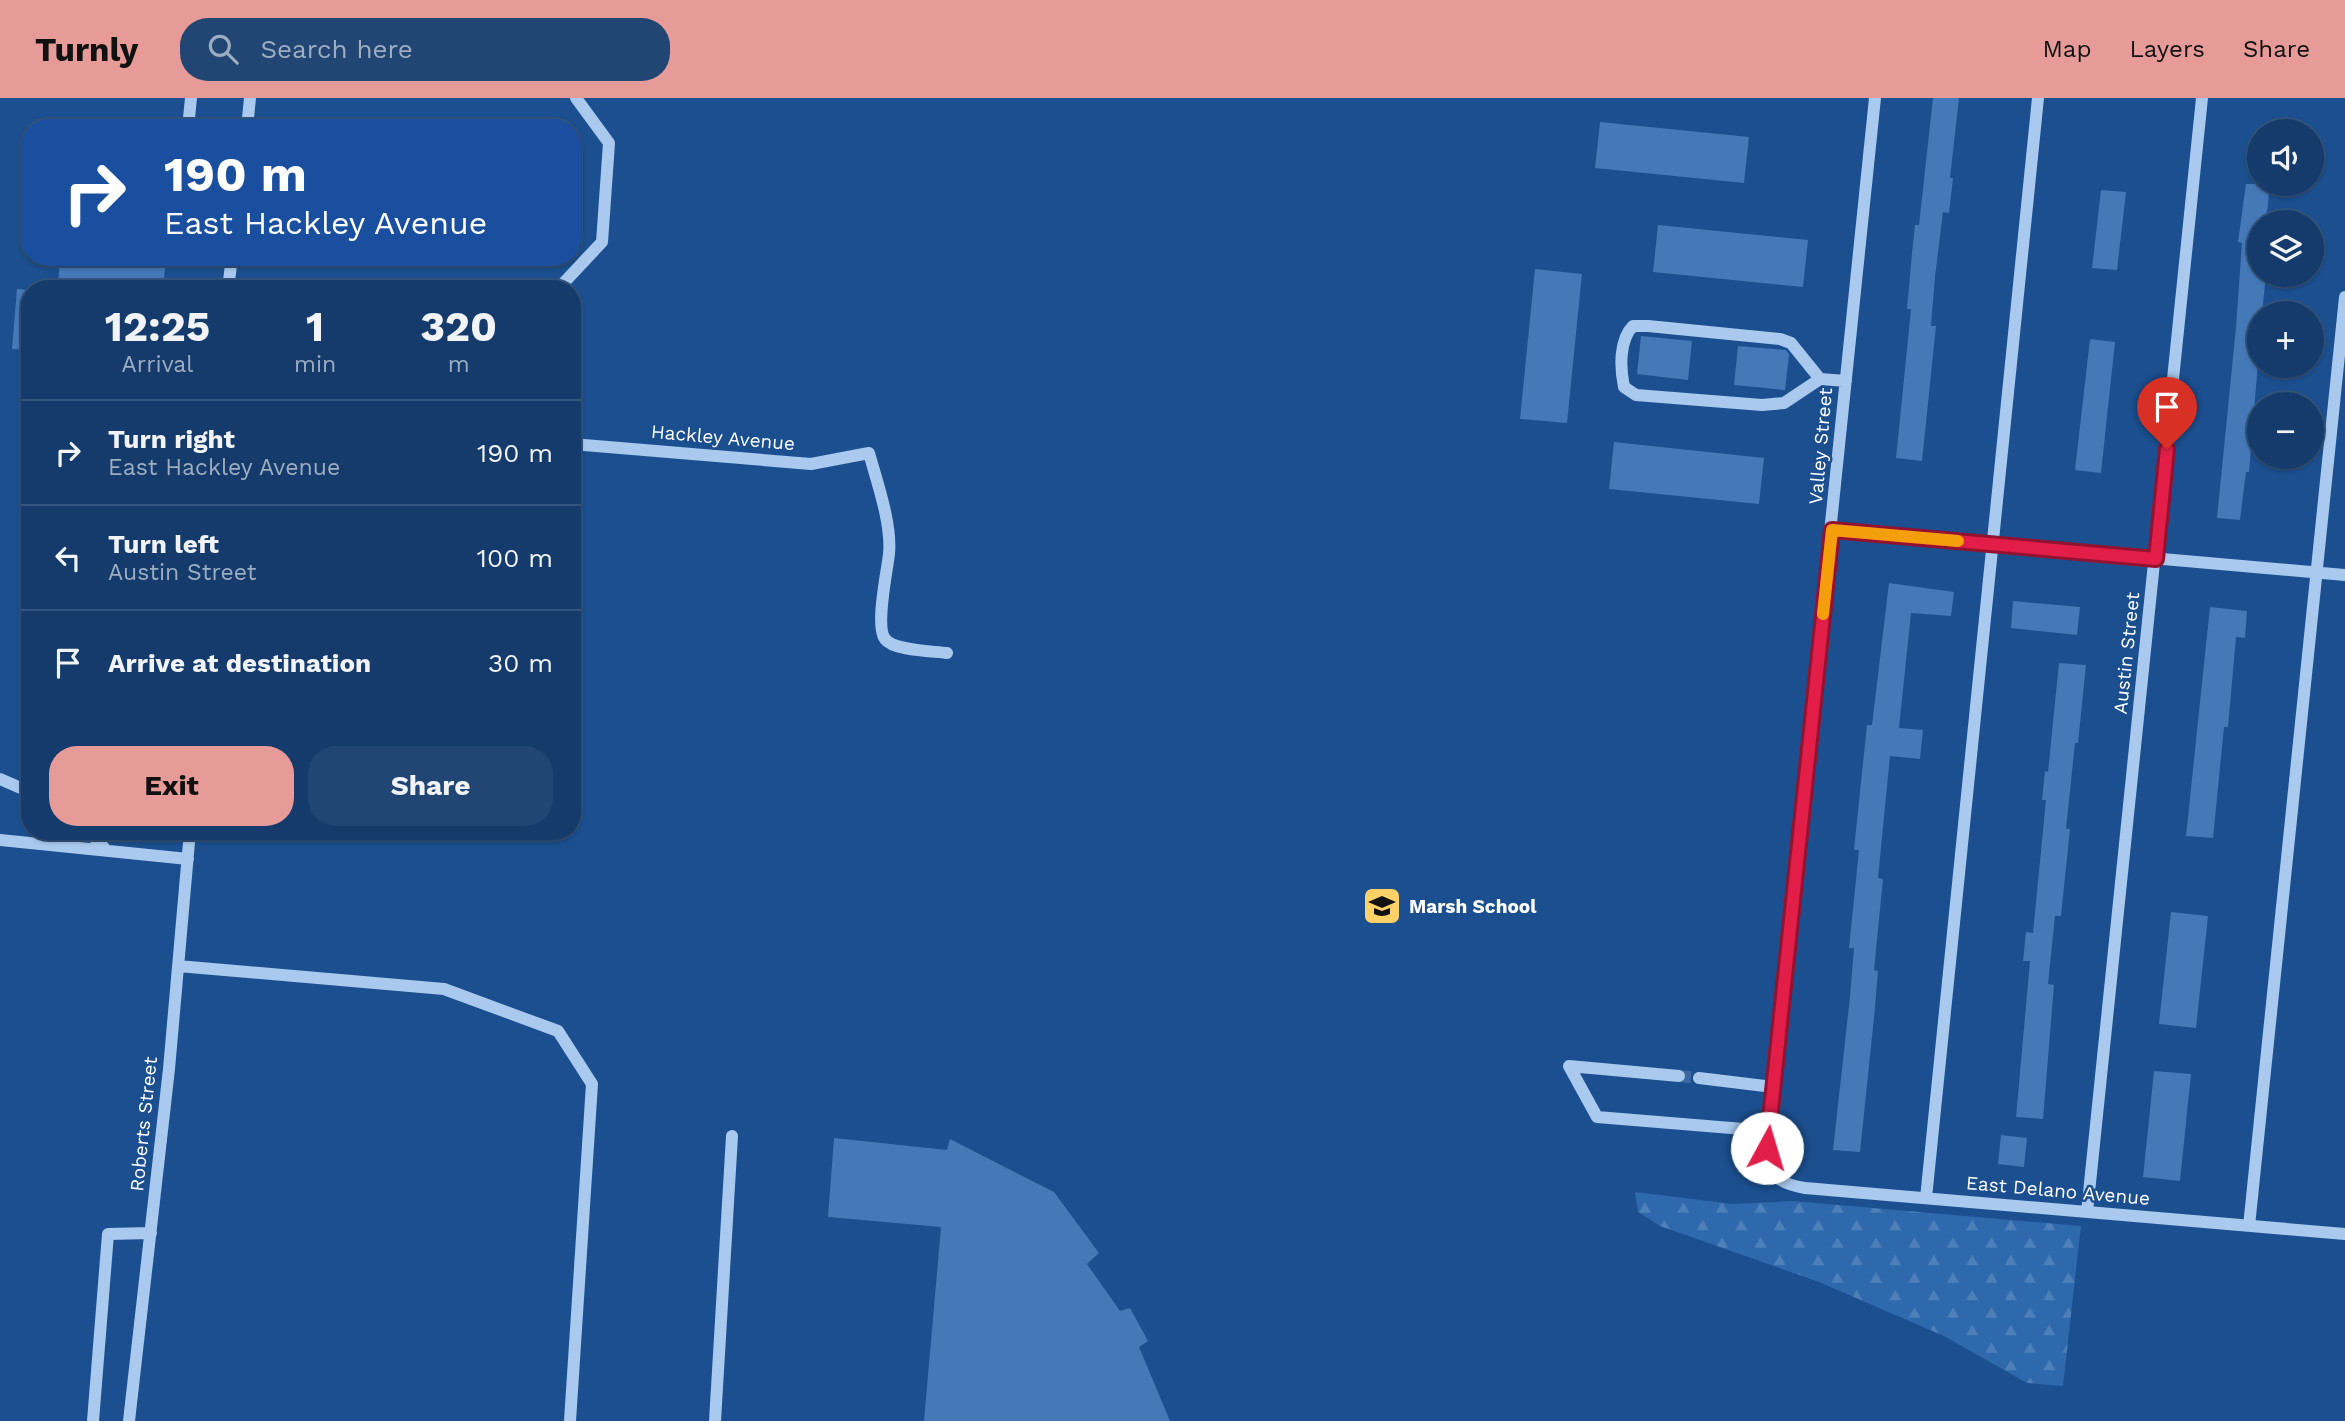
<!DOCTYPE html>
<meta charset="utf-8">
<style>
body{margin:0;font-family:"Work Sans",sans-serif;background:#214673;color:#f1f3f6;height:100vh;display:flex;flex-direction:column;font-size:26px;white-space:nowrap}
*{box-sizing:border-box;margin:0}
p{font-size:23px;color:#9dadc1}
.icon{flex:none;width:38px;height:38px;fill:none;stroke:currentColor;stroke-width:2;stroke-linecap:round;stroke-linejoin:round}
.map{position:relative;flex:1;overflow:hidden}
.panel{position:absolute;left:21px;top:182px;width:560px;height:560px;display:flex;flex-direction:column;background:#143b6b;border-radius:28px;box-shadow:0 2px 5px #0004,0 0 0 2px #33557e}
.panel>*{flex:none}
.top-card{position:absolute;left:21px;top:21px;width:560px;height:147px;border-radius:28px;box-shadow:0 2px 5px #0004,0 0 0 2px #33557e;background:#1a4fa0;color:#fff;overflow:hidden}
.buttons{position:absolute;left:2247px;top:21px;display:grid;gap:14px}
.buttons a{display:grid;place-items:center;width:77px;height:77px;border-radius:50%;background:#143b6b;box-shadow:0 2px 5px #0004,0 0 0 2px #33557e;font-size:35px}
.pin{position:absolute;display:grid;place-items:center;width:60px;height:60px;color:#fff;margin:-72px -30px;border-radius:50% 50% 50% 0;rotate:-45deg;box-shadow:0 0 7px #0007}
.pin .icon{rotate:45deg}
.me{position:absolute;width:77px;margin:-38px;rotate:6deg;stroke-linejoin:round;filter:drop-shadow(0 0 5px #0008)}
.turn{display:flex;align-items:center;gap:24px;height:147px;padding:0 28px;font-size:32px}
.turn .icon{width:91px;height:91px;stroke-width:2.5}
.turn b{display:block;font-size:49px;line-height:60px}
.eta{display:flex;justify-content:space-evenly;align-items:center;height:119px;text-align:center}
.eta b{font-size:42px;font-weight:700;line-height:49px}
.primary-button{display:flex;gap:14px;margin-top:auto;padding:14px 28px}
.primary-button a{flex:1;height:80px;border-radius:28px;background:#e69b98;color:#111;font-size:28px;font-weight:700;line-height:80px;text-align:center}
.primary-button a+a{background:#214673;color:#f1f3f6}
ul{padding:0;list-style:none}
li{display:flex;align-items:center;gap:21px;height:105px;padding:0 28px;border-top:2px solid #33557e}
li div{flex:1}
li b{display:block;font-size:26px}
li em{font-style:normal}
header{display:flex;align-items:center;gap:42px;box-sizing:border-box;height:98px;padding:0 35px;background:#e69b98;color:#111}
header strong{font-size:33px}
nav{display:flex;gap:38px;margin-inline-start:auto;font-size:24px}
.search{width:490px;height:63px;background:#214673;display:flex;align-items:center;gap:18px;box-sizing:border-box;padding:0 24px;border-radius:28px;color:#9dadc1;font-size:26px}
.map>svg:first-child{display:block}
</style>
<header>
<strong>Turnly</strong>
<div class="search"><svg class="icon" aria-label="search" viewBox="0 0 24 24"><circle cx="10" cy="10" r="6"/><path d="M15 15l6 6"/></svg>Search here</div>
<nav><a>Map</a><a>Layers</a><a>Share</a></nav>
</header>
<div class="map">
<svg width="2345" height="1323" viewBox="0 0 2345 1323">
<defs>
<pattern id="forest-firs" width="22" height="20" patternUnits="userSpaceOnUse" patternTransform="scale(1.75)"><rect width="22" height="20" fill="#2e69ad"/><path d="M5 1l3.5 6h-7zM16 11l3.5 6h-7z" fill="#4d80b9"/></pattern>
</defs>
<rect width="100%" height="100%" fill="#1b4f8f"/>
<path fill="url(#forest-firs)" d="M 1635,1094 L 1733,1106 L 1793,1103 L 2081,1128 L 2063,1288 L 2027,1285 L 1944,1238 L 1819,1184 L 1660,1128 L 1638,1114 Z"/>
<path fill="#4478b7" d="M 1933,0 L 1959,0 L 1950,80 L 1953,80 L 1949,115 L 1943,114 L 1935,179 L 1931,228 L 1936,228 L 1922,363 L 1896,360 L 1911,211 L 1907,211 L 1912,155 L 1915,127 L 1919,127 Z
M 1600,24 L 1749,39 L 1744,85 L 1595,70 Z
M 2246,86 L 2270,86 L 2266,124 L 2259,124 L 2259,177 L 2266,177 L 2262,215 L 2259,215 L 2259,252 L 2249,374 L 2246,374 L 2240,422 L 2217,420 L 2236,229 L 2242,145 L 2238,144 Z
M 2101,92 L 2126,94 L 2117,172 L 2092,170 Z
M 1658,127 L 1808,142 L 1803,189 L 1653,174 Z
M 60,159 L 166,159 L 163,191 L 58,191 Z
M 1535,171 L 1582,176 L 1567,325 L 1520,321 Z
M 17,191 L 30,192 L 30,252 L 12,251 Z
M 1641,238 L 1692,243 L 1688,282 L 1637,276 Z
M 2090,241 L 2115,244 L 2101,375 L 2075,372 Z
M 1738,248 L 1786,252 L 1789,256 L 1785,292 L 1734,287 Z
M 1614,344 L 1764,360 L 1759,406 L 1609,391 Z
M 1889,485 L 1954,494 L 1951,518 L 1911,515 L 1899,630 L 1923,632 L 1920,661 L 1890,658 L 1878,780 L 1883,781 L 1874,872 L 1878,873 L 1874,920 L 1860,1054 L 1833,1052 L 1850,899 L 1854,850 L 1849,850 L 1859,752 L 1854,752 L 1857,723 L 1867,627 L 1872,627 Z
M 2013,503 L 2080,509 L 2077,537 L 2011,530 Z
M 2210,509 L 2247,513 L 2245,540 L 2236,539 L 2228,629 L 2224,629 L 2213,740 L 2186,738 Z
M 2059,565 L 2086,567 L 2078,645 L 2075,645 L 2066,731 L 2070,731 L 2061,818 L 2055,818 L 2048,886 L 2054,887 L 2043,1021 L 2016,1019 L 2030,863 L 2023,863 L 2026,834 L 2033,835 L 2046,702 L 2042,702 L 2045,673 L 2048,674 Z
M 2171,814 L 2208,818 L 2196,930 L 2159,926 Z
M 2154,973 L 2191,976 L 2180,1083 L 2143,1079 Z
M 2001,1037 L 2027,1040 L 2024,1069 L 1998,1066 Z
M 834,1040 L 947,1052 L 950,1041 L 1054,1094 L 1099,1155 L 1087,1166 L 1120,1213 L 1130,1210 L 1148,1243 L 1139,1249 L 1170,1323 L 924,1323 L 941,1129 L 828,1119 Z"/>
<g fill="none" stroke-linecap="round" stroke-linejoin="round">
<path stroke="#3d69a0" stroke-width="12" stroke-dasharray="12 6" stroke-linecap="butt" d="M 1679,978 L 1699,980"/>
<path stroke="#a9c9ee" stroke-width="12" d="M 1875,0 L 1768,1033 C 1765,1067 1767,1084 1805,1090 L 2345,1136
M 188,30 L 191,0
M 247,30 L 250,0
M 228,191 L 232,159
M 558,191 L 602,144 L 609,45 L 576,0
M 1820,281 L 1791,245 L 1780,241 L 1648,228 L 1633,228 C 1619,242 1620,270 1624,289 L 1636,297 L 1762,307 L 1784,305 L 1820,281 L 1846,283
M 572,346 L 811,366 L 869,355 C 877,384 892,426 889,456 C 887,474 875,528 885,541 C 894,553 932,553 947,555
M 1832,432 L 2345,477
M 0,681 L 30,694
M 88,733 L 106,752
M 0,742 L 188,761
M 178,868 L 444,891 L 558,933 L 592,986 L 570,1323
M 1679,978 L 1569,968 L 1597,1019 L 1768,1033
M 1699,980 L 1773,989
M 1926,1100 L 2038,0
M 2087,1114 L 2202,0
M 2249,1128 L 2345,199
M 93,1323 L 108,1136 L 151,1135
M 129,1323 L 169,971 L 190,733
M 715,1323 L 732,1038"/>
</g>
<g fill="none" stroke-linecap="round" stroke-linejoin="round">
<defs>
<path id="route" d="M 1767,1050 L 1832,432 L 2156,461 L 2167,351"/>
</defs>
<use href="#route" stroke="#92132f" stroke-width="18"/>
<use href="#route" stroke="#e11d48" stroke-width="12"/>
<path stroke="#f59e0b" stroke-width="12" d="M 1823,516 L 1832,432 L 1958,443"/>
</g>
<defs>
<symbol id="school-square" viewBox="-11 -11 22 22"><rect x="-9" y="-9" width="18" height="18" rx="4" fill="#ffd166" stroke="#1b4f8f"/><path d="M0-5L7-2L0 1L-7-2ZM-4 1L0 2.5L4 1V4Q0 6-4 4Z" fill="#111"/></symbol>
</defs>
<g fill-rule="evenodd">
<use href="#school-square" x="1360" y="786" width="44" height="44"/>
</g>
<g text-anchor="middle" stroke-width="5" stroke-linejoin="round" paint-order="stroke">
<g font-size="19" fill="#fff" stroke="#1b4f8f">
<text transform="translate(723 339) rotate(5)" y="7">Hackley Avenue</text>
<text transform="translate(1820 348) rotate(-85)" y="7">Valley Street</text>
<text transform="translate(2126 555) rotate(-84)" y="7">Austin Street</text>
<text transform="translate(143 1026) rotate(-84)" y="7">Roberts Street</text>
<text transform="translate(2058 1092) rotate(5)" y="7">East Delano Avenue</text>
</g>
<g font-size="19" font-weight="bold" fill="#fff" stroke="#1b4f8f" text-anchor="start">
<text x="1409" y="815">Marsh School</text>
</g>
</g>
</svg>
<div class="buttons">
<a><svg class="icon" aria-label="sound" viewBox="0 0 24 24"><path d="M4 9h4l5-4v14l-5-4H4zM17 9q2 3 0 6"/></svg></a>
<a><svg class="icon" aria-label="layers" viewBox="0 0 24 24"><path d="M12 4l9 5-9 5-9-5zM3 14l9 5 9-5"/></svg></a>
<a>+</a>
<a>−</a>
</div>
<div class="pin" style="left:2167px;top:351px;background:#d93025"><svg class="icon" aria-label="arrive" viewBox="0 0 24 24"><path d="M6 21V4h12l-3 4 3 4H6"/></svg></div>
<svg class="me" style="left:1767px;top:1050px" viewBox="-20 -20 40 40"><circle r="19" fill="#fff"/><path d="M0-13L10 11 0 6-10 11z" fill="#e11d48"/></svg>
<div class="top-card">
<div class="turn"><svg class="icon" aria-label="right" viewBox="0 0 24 24"><path d="M7 20v-9h11M14 6l5 5-5 5"/></svg><div><b>190 m</b>East Hackley Avenue</div></div>
</div>
<section class="panel">
<div class="eta">
<div><b>12:25</b><p>Arrival</p></div>
<div><b>1</b><p>min</p></div>
<div><b>320</b><p>m</p></div>
</div>
<ul>
<li><svg class="icon" aria-label="right" viewBox="0 0 24 24"><path d="M7 20v-9h11M14 6l5 5-5 5"/></svg><div><b>Turn right</b><p>East Hackley Avenue</p></div><em>190 m</em></li>
<li><svg class="icon" aria-label="left" viewBox="0 0 24 24"><path d="M17 20v-9H6M10 6l-5 5 5 5"/></svg><div><b>Turn left</b><p>Austin Street</p></div><em>100 m</em></li>
<li><svg class="icon" aria-label="arrive" viewBox="0 0 24 24"><path d="M6 21V4h12l-3 4 3 4H6"/></svg><div><b>Arrive at destination</b></div><em>30 m</em></li>
</ul>
<div class="primary-button"><a>Exit</a><a>Share</a></div>
</section>
</div>
